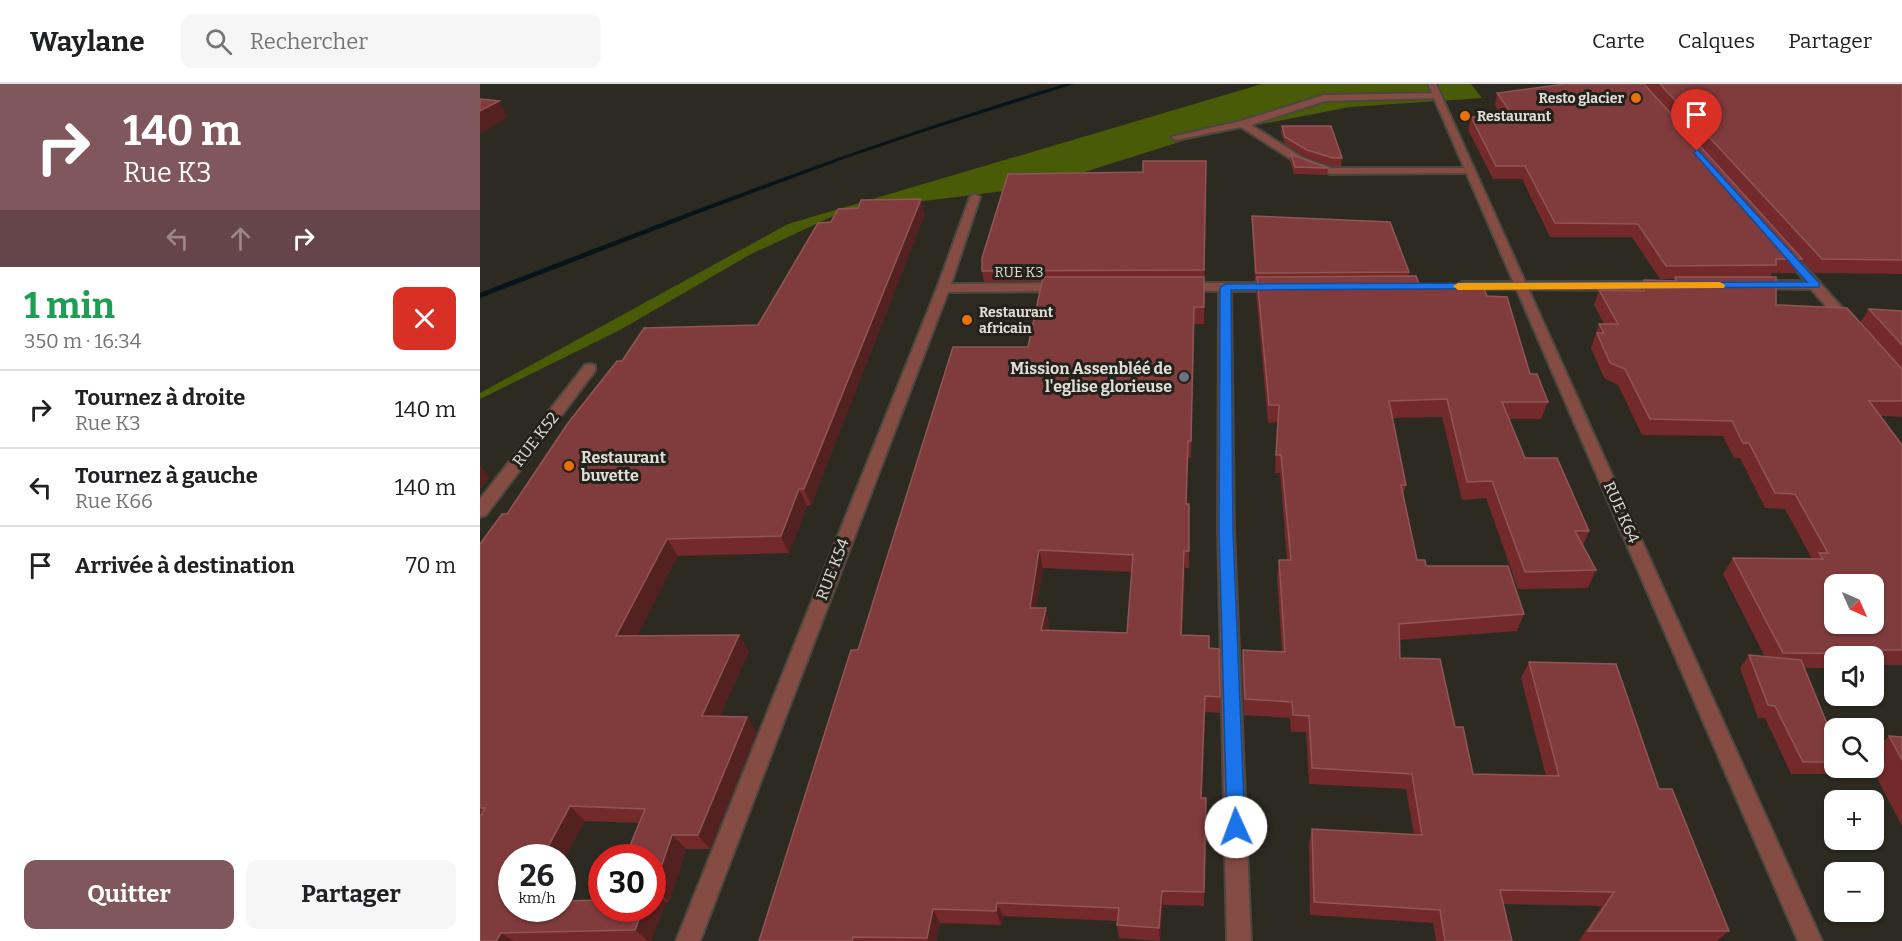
<!DOCTYPE html>
<html lang="fr">
<meta charset="utf-8">
<style>
body{margin:0;font-family:Bitter,serif;background:#f6f6f6;color:#202124;height:100vh;display:flex;flex-direction:column;font-size:22px;white-space:nowrap}
*{box-sizing:border-box;margin:0}
p{font-size:20px;color:#757577}
.icon{flex:none;width:33px;height:33px;fill:none;stroke:currentColor;stroke-width:2;stroke-linecap:round;stroke-linejoin:round}
.map{position:relative;flex:1;overflow:hidden}
.panel{display:flex;flex-direction:column;background:#fff;width:480px}
.panel>*{flex:none}
.top-card{background:#7f575c;color:#fff;overflow:hidden}
.needle{width:39px;rotate:135deg}
.tools{position:absolute;left:1344px;top:490px;display:grid;gap:12px}
.tools a{display:grid;place-items:center;width:60px;height:60px;border-radius:12px;background:#fff;box-shadow:0 2px 4px #0004;font-size:30px}
.speed{position:absolute;left:18px;top:760px;display:flex;gap:12px;font-size:30px;font-weight:700;text-align:center}
.speed>*{display:grid;place-content:center;width:78px;height:78px;border-radius:50%;background:#fff;box-shadow:0 2px 4px #0004;line-height:1}
.speed small{font-size:15px;font-weight:400}
.speed .limit{border:9px solid #d22;background:#fff;color:#111}
.pin{position:absolute;display:grid;place-items:center;width:51px;height:51px;color:#fff;margin:-62px -26px;border-radius:50% 50% 50% 0;rotate:-45deg;box-shadow:0 0 6px #0007}
.pin .icon{rotate:45deg}
.me{position:absolute;width:66px;margin:-33px;rotate:358deg;stroke-linejoin:round;filter:drop-shadow(0 0 4px #0008)}
.turn{display:flex;align-items:center;gap:21px;height:126px;padding:0 24px;font-size:27px}
.turn .icon{width:78px;height:78px;stroke-width:2.5}
.turn b{display:block;font-size:42px;line-height:51px}
.lanes{display:flex;align-items:center;height:57px;padding:0 24px;background:#0003;justify-content:center;gap:30px;direction:ltr}
.lanes .off{opacity:.35}
.round{display:grid;place-items:center;flex:none;width:63px;height:63px;border-radius:12px;background:#f6f6f6}
.headline{display:flex;align-items:center;justify-content:space-between;height:102px;padding:0 24px}
h1{font-size:36px;font-weight:700;line-height:45px;color:#1e9e55}
.cta{display:flex;gap:12px;margin-top:auto;padding:12px 24px}
.cta a{flex:1;height:69px;border-radius:12px;background:#7f575c;color:#fff;font-size:24px;font-weight:700;line-height:69px;text-align:center}
.cta a+a{background:#f6f6f6;color:#202124}
ul{padding:0;list-style:none}
li{display:flex;align-items:center;gap:18px;height:78px;padding:0 24px;border-top:2px solid #e0e0e0}
li div{flex:1}
li b{display:block;font-size:22px}
li em{font-style:normal}
header{display:flex;align-items:center;gap:36px;box-sizing:border-box;height:84px;padding:0 30px;background:#fff;border-bottom:2px solid #e0e0e0}
header strong{font-size:28px}
nav{display:flex;gap:33px;margin-inline-start:auto;font-size:21px}
.search{width:420px;height:54px;background:#f6f6f6;display:flex;align-items:center;gap:15px;box-sizing:border-box;padding:0 21px;border-radius:12px;color:#757577;font-size:22px}
main{display:flex;flex:1;min-height:0}
.map>svg:first-child{display:block}
</style>
<header>
<strong>Waylane</strong>
<div class="search"><svg class="icon" aria-label="search" viewBox="0 0 24 24"><circle cx="10" cy="10" r="6"/><path d="M15 15l6 6"/></svg>Rechercher</div>
<nav><a>Carte</a><a>Calques</a><a>Partager</a></nav>
</header>
<main>
<section class="panel">
<div class="top-card">
<div class="turn"><svg class="icon" aria-label="right" viewBox="0 0 24 24"><path d="M7 20v-9h11M14 6l5 5-5 5"/></svg><div><b>140 m</b>Rue K3</div></div>
<div class="lanes"><svg class="icon off" aria-label="left" viewBox="0 0 24 24"><path d="M17 20v-9H6M10 6l-5 5 5 5"/></svg><svg class="icon off" aria-label="ahead" viewBox="0 0 24 24"><path d="M12 20V5M6 11l6-6 6 6"/></svg><svg class="icon" aria-label="right" viewBox="0 0 24 24"><path d="M7 20v-9h11M14 6l5 5-5 5"/></svg></div>
</div>
<div class="headline"><div><h1>1 min</h1><p>350 m · 16:34</p></div><a class="round" style="background:#d93025;color:#fff"><svg class="icon" aria-label="close" viewBox="0 0 24 24"><path d="M6 6l12 12M18 6L6 18"/></svg></a></div>
<ul>
<li><svg class="icon" aria-label="right" viewBox="0 0 24 24"><path d="M7 20v-9h11M14 6l5 5-5 5"/></svg><div><b>Tournez à droite</b><p>Rue K3</p></div><em>140 m</em></li>
<li><svg class="icon" aria-label="left" viewBox="0 0 24 24"><path d="M17 20v-9H6M10 6l-5 5 5 5"/></svg><div><b>Tournez à gauche</b><p>Rue K66</p></div><em>140 m</em></li>
<li><svg class="icon" aria-label="arrive" viewBox="0 0 24 24"><path d="M6 21V4h12l-3 4 3 4H6"/></svg><div><b>Arrivée à destination</b></div><em>70 m</em></li>
</ul>
<div class="cta"><a>Quitter</a><a>Partager</a></div>
</section>
<div class="map">
<svg width="1422" height="857" viewBox="0 0 1422 857">
<rect width="100%" height="100%" fill="#2d2a22"/>
<path fill="#4a5b08" d="M 782,0 L 991,0 L 1002,14 L 870,23 L 715,53 L 557,103 L 364,127 L 271,170 L 140,246 L 0,315 L 0,309 L 308,140 Z"/>
<g fill="none" stroke-linecap="round" stroke-linejoin="round">
<path fill="#07151a" fill-rule="evenodd" d="M 585,0 L 594,0 L 443,48 L 369,73 L 222,128 L 0,214 L 0,209 C 193,134 386,59 585,0 Z"/>
<defs>
<path id="service" d="M 957,9 L 962,12 L 960,14 L 845,17 L 771,41 L 825,75 L 852,84 L 989,84 L 994,87 L 993,89 L 851,90 L 817,79 L 761,43 L 696,56 L 691,53 L 761,37 L 844,11 Z"/>
<path id="minor" d="M 495,110 L 500,113 L 471,200 L 582,199 L 588,203 L 582,207 L 468,208 L 220,857 L 196,857 L 457,204 L 490,113 Z
M 1305,163 L 1309,164 L 1374,237 L 1374,243 L 1364,243 L 1331,205 L 1269,204 L 1269,198 L 1273,197 L 1325,197 L 1299,167 Z
M 982,198 L 1185,198 L 1191,202 L 1185,206 L 978,205 L 976,202 Z
M 703,199 L 798,199 L 804,203 L 798,207 L 751,207 L 754,446 L 771,857 L 747,857 L 738,446 L 739,207 L 699,206 L 699,200 Z
M 110,280 L 115,281 L 115,287 L 6,431 L 0,433 L 0,415 L 105,281 Z"/>
<path id="tertiary" d="M 948,0 L 956,0 L 1342,857 L 1318,857 Z"/>
</defs>
<use href="#service" stroke="#4a473f" stroke-width="4"/>
<use href="#minor" stroke="#4a473f" stroke-width="4"/>
<use href="#tertiary" stroke="#4a473f" stroke-width="4"/>
<use href="#service" fill="#844c42" fill-rule="evenodd"/>
<use href="#minor" fill="#844c42" fill-rule="evenodd"/>
<use href="#tertiary" fill="#844c42" fill-rule="evenodd"/>
</g>
<path fill="#74292a" fill-rule="evenodd" d="M 1081,0 L 1422,0 L 1422,190 L 1334,189 L 1322,176 L 1315,189 L 1292,189 L 1290,193 L 1296,221 L 1380,239 L 1389,225 L 1422,227 L 1422,333 L 1401,332 L 1422,361 L 1422,581 L 1394,581 L 1394,573 L 1354,573 L 1354,584 L 1325,584 L 1354,657 L 1354,684 L 1356,684 L 1350,690 L 1311,690 L 1285,634 L 1278,634 L 1260,584 L 1269,571 L 1285,573 L 1243,490 L 1253,474 L 1332,475 L 1305,425 L 1285,424 L 1260,374 L 1254,374 L 1243,352 L 1162,351 L 1138,301 L 1124,294 L 1111,264 L 1119,240 L 1124,240 L 1114,221 L 1119,206 L 1160,207 L 1164,196 L 1193,197 L 1194,195 L 1180,195 L 1152,153 L 1070,153 L 1042,95 L 1013,95 L 988,46 L 991,33 L 1022,33 L 1015,21 L 1017,9 L 1081,1 Z
M 802,42 L 862,74 L 861,82 L 852,82 L 826,73 L 805,60 L 801,49 Z
M 811,70 L 848,84 L 847,91 L 814,90 L 810,77 Z
M 726,77 L 724,240 L 714,240 L 711,374 L 708,374 L 706,420 L 709,420 L 709,484 L 705,484 L 702,551 L 729,564 L 740,613 L 740,629 L 725,628 L 721,714 L 726,714 L 724,822 L 683,821 L 680,857 L 639,854 L 637,841 L 637,837 L 523,832 L 521,841 L 460,839 L 456,857 L 279,857 L 378,566 L 548,263 L 562,197 L 504,198 L 502,187 L 663,88 ZM 563,484 L 652,488 L 647,549 L 568,546 L 569,541 L 566,524 L 556,524 Z
M 378,124 L 445,130 L 331,421 L 327,422 L 309,469 L 198,472 L 157,552 L 259,551 L 269,567 L 240,632 L 277,648 L 230,765 L 206,765 L 189,818 L 186,818 L 171,857 L 0,857 L 0,460 L 27,430 L 142,277 L 278,241 L 351,138 ZM 105,737 L 159,739 L 172,774 L 172,825 L 32,825 Z
M 772,132 L 929,188 L 929,192 L 939,200 L 1007,212 L 1050,290 L 1068,318 L 1061,335 L 1029,335 L 1045,374 L 1109,447 L 1103,461 L 1116,486 L 1108,504 L 1038,505 L 1006,414 L 982,416 L 962,333 L 913,334 L 926,401 L 923,412 L 937,476 L 946,482 L 1044,530 L 1037,547 L 919,556 L 920,574 L 975,643 L 993,690 L 1066,692 L 1041,594 L 1049,578 L 1179,705 L 1249,847 L 1237,857 L 1099,857 L 1122,822 L 1023,820 L 1032,857 L 956,857 L 953,839 L 830,831 L 829,759 L 832,745 L 934,751 L 926,705 L 829,700 L 826,648 L 811,648 L 810,634 L 764,631 L 762,583 L 763,566 L 802,568 L 797,493 L 799,476 L 807,476 L 800,389 L 795,389 L 797,338 L 788,339 L 776,209 L 777,197 L 775,197 L 772,139 Z
M 1409,652 L 1422,653 L 1422,742 L 1392,684 L 1394,684 L 1394,666 Z"/>
<path fill="#53211f" d="M 19,17 L 28,34 L 0,50 L 0,27 Z
M 441,115 L 445,130 L 331,421 L 324,405 Z
M 708,357 L 708,374 L 706,438 L 706,420 Z
M 0,381 L 10,393 L 0,405 Z
M 319,405 L 327,422 L 309,469 L 301,452 Z
M 187,455 L 198,472 L 149,568 L 136,552 Z
M 559,466 L 563,484 L 553,541 L 550,524 Z
M 704,467 L 705,484 L 702,568 L 701,551 Z
M 566,524 L 569,541 L 565,563 L 561,546 Z
M 259,551 L 269,567 L 233,648 L 222,632 Z
M 267,633 L 277,648 L 230,765 L 218,751 Z
M 90,722 L 105,737 L 82,780 L 82,774 L 62,774 Z
M 192,751 L 206,765 L 189,818 L 174,804 Z
M 172,805 L 186,818 L 171,857 L 168,857 L 155,846 L 163,825 L 172,825 Z
M 682,807 L 683,821 L 680,857 L 679,844 Z
M 517,819 L 523,832 L 521,841 L 516,827 Z
M 453,825 L 460,839 L 456,857 L 448,857 L 447,854 Z
M 21,849 L 34,857 L 16,857 Z"/>
<path fill="#803c3d" stroke="#8f5655" stroke-width="1.5" fill-rule="evenodd" d="M 1085,0 L 1164,0 L 1322,175 L 1296,175 L 1296,181 L 1186,182 L 1158,140 L 1075,139 L 1045,82 L 1016,82 L 991,33 L 1034,33 L 1017,9 Z
M 1180,0 L 1422,0 L 1422,176 L 1342,175 Z
M 0,15 L 19,17 L 0,27 Z
M 802,42 L 851,42 L 862,74 L 853,74 L 827,66 L 805,53 Z
M 811,70 L 848,84 L 815,83 Z
M 663,77 L 726,77 L 724,186 L 502,187 L 502,174 L 528,90 L 663,88 Z
M 441,115 L 324,405 L 319,405 L 301,452 L 187,455 L 136,552 L 259,551 L 222,632 L 267,633 L 218,751 L 192,751 L 174,804 L 172,805 L 172,774 L 145,774 L 165,725 L 90,722 L 62,774 L 32,774 L 32,825 L 82,825 L 82,817 L 122,816 L 122,825 L 163,825 L 155,846 L 21,849 L 16,857 L 0,857 L 0,733 L 5,724 L 0,724 L 0,460 L 22,430 L 27,430 L 88,339 L 137,277 L 142,277 L 164,244 L 278,241 L 338,139 L 351,138 L 358,125 L 378,124 L 381,116 Z
M 772,132 L 910,138 L 929,188 L 776,189 Z
M 936,192 L 939,200 L 1003,202 L 1007,212 L 1027,213 L 1050,290 L 1057,290 L 1068,318 L 1022,318 L 1045,374 L 1077,374 L 1109,447 L 1095,447 L 1116,486 L 1045,488 L 1012,397 L 987,398 L 967,315 L 909,317 L 926,401 L 921,401 L 937,476 L 945,476 L 946,482 L 1028,482 L 1044,530 L 919,540 L 920,574 L 960,575 L 975,643 L 983,643 L 993,690 L 1079,692 L 1049,578 L 1136,580 L 1179,705 L 1192,705 L 1249,847 L 1108,847 L 1134,808 L 1020,806 L 1032,857 L 965,857 L 960,826 L 834,818 L 832,745 L 942,751 L 932,690 L 832,684 L 829,632 L 813,631 L 812,618 L 765,615 L 763,566 L 805,568 L 799,476 L 811,476 L 801,371 L 796,371 L 799,321 L 789,321 L 777,193 Z
M 563,193 L 724,193 L 724,223 L 714,223 L 711,357 L 708,357 L 706,420 L 709,420 L 709,467 L 704,467 L 701,551 L 729,552 L 729,564 L 739,565 L 740,613 L 725,612 L 721,714 L 726,714 L 724,808 L 682,807 L 679,844 L 637,841 L 639,824 L 517,819 L 516,827 L 453,825 L 447,854 L 373,853 L 372,857 L 279,857 L 371,566 L 378,566 L 473,263 L 548,263 ZM 559,466 L 653,471 L 647,549 L 561,546 L 566,524 L 550,524 Z
M 1195,193 L 1296,193 L 1296,221 L 1367,224 L 1422,285 L 1422,317 L 1389,317 L 1422,361 L 1422,566 L 1400,566 L 1402,570 L 1303,569 L 1253,474 L 1343,475 L 1339,469 L 1348,469 L 1315,410 L 1295,409 L 1269,359 L 1263,359 L 1252,337 L 1170,335 L 1145,285 L 1130,279 L 1117,249 L 1124,249 L 1119,240 L 1138,240 L 1119,206 L 1164,207 L 1164,196 L 1197,197 ZM 1354,501 L 1394,501 L 1394,540 L 1354,540 Z
M 1389,225 L 1422,227 L 1422,261 Z
M 1269,571 L 1321,576 L 1354,657 L 1354,678 L 1323,678 L 1295,622 L 1288,621 Z
M 1409,652 L 1422,653 L 1422,676 Z"/>
<path fill="#1a73e8" stroke="#114b97" stroke-width="1.5" d="M 1217,65 L 1339,199 L 1339,203 L 751,206 L 753,446 L 765,743 L 762,749 L 756,752 L 749,749 L 747,743 L 739,446 L 740,203 L 746,200 L 1327,198 L 1214,69 Z"/>
<path fill="#f59e0b" d="M 1240,198 L 1245,201 L 1244,204 L 978,206 L 973,202 L 978,199 Z"/>
<g fill="#e8710a" stroke="#232119" stroke-width="2">
<circle cx="1156" cy="14" r="6"/>
<circle cx="985" cy="32" r="6"/>
<circle cx="487" cy="236" r="6"/>
<circle cx="89" cy="382" r="6"/>
</g>
<circle fill="#6b7280" stroke="#232119" stroke-width="2" cx="704" cy="293" r="6"/>
<g text-anchor="middle" stroke-width="6" stroke-linejoin="round" paint-order="stroke">
<g font-size="14" font-weight="bold" fill="#e0ded9" stroke="#232119" text-anchor="start">
<text x="1144" y="19" text-anchor="end">Resto glacier</text>
<text x="997" y="37">Restaurant</text>
<text x="499" y="233">Restaurant<tspan x="499" dy="16">africain</tspan></text>
</g>
<g font-size="14" fill="#e0ded9" stroke="#232119">
<text x="539" y="193">RUE K3</text>
</g>
<g font-size="16" font-weight="bold" fill="#e0ded9" stroke="#232119" text-anchor="end">
<text x="692" y="290">Mission Assenbléé de<tspan x="692" dy="18">l'eglise glorieuse</tspan></text>
<text x="101" y="379" text-anchor="start">Restaurant<tspan x="101" dy="18">buvette</tspan></text>
</g>
<g font-size="16" fill="#e0ded9" stroke="#232119">
<text transform="translate(55 355) rotate(-52)" y="6">RUE K52</text>
<text transform="translate(1142 428) rotate(66)" y="6">RUE K64</text>
<text transform="translate(352 485) rotate(-69)" y="6">RUE K54</text>
</g>
</g>
</svg>
<div class="tools">
<a><svg class="needle" viewBox="-14 -14 28 28"><path d="M0-13l5 13h-10z" fill="#e53935"/><path d="M0 13l5-13h-10z" fill="#757577"/></svg></a>
<a><svg class="icon" aria-label="sound" viewBox="0 0 24 24"><path d="M4 9h4l5-4v14l-5-4H4zM17 9q2 3 0 6"/></svg></a>
<a><svg class="icon" aria-label="search" viewBox="0 0 24 24"><circle cx="10" cy="10" r="6"/><path d="M15 15l6 6"/></svg></a>
<a>+</a>
<a>−</a>
</div>
<div class="speed"><div>26<small>km/h</small></div><div class="limit">30</div></div>
<div class="pin" style="left:1217px;top:67px;background:#d93025"><svg class="icon" aria-label="arrive" viewBox="0 0 24 24"><path d="M6 21V4h12l-3 4 3 4H6"/></svg></div>
<svg class="me" style="left:756px;top:743px" viewBox="-20 -20 40 40"><circle r="19" fill="#fff"/><path d="M0-13L10 11 0 6-10 11z" fill="#1a73e8"/></svg>
</div>
</main>
